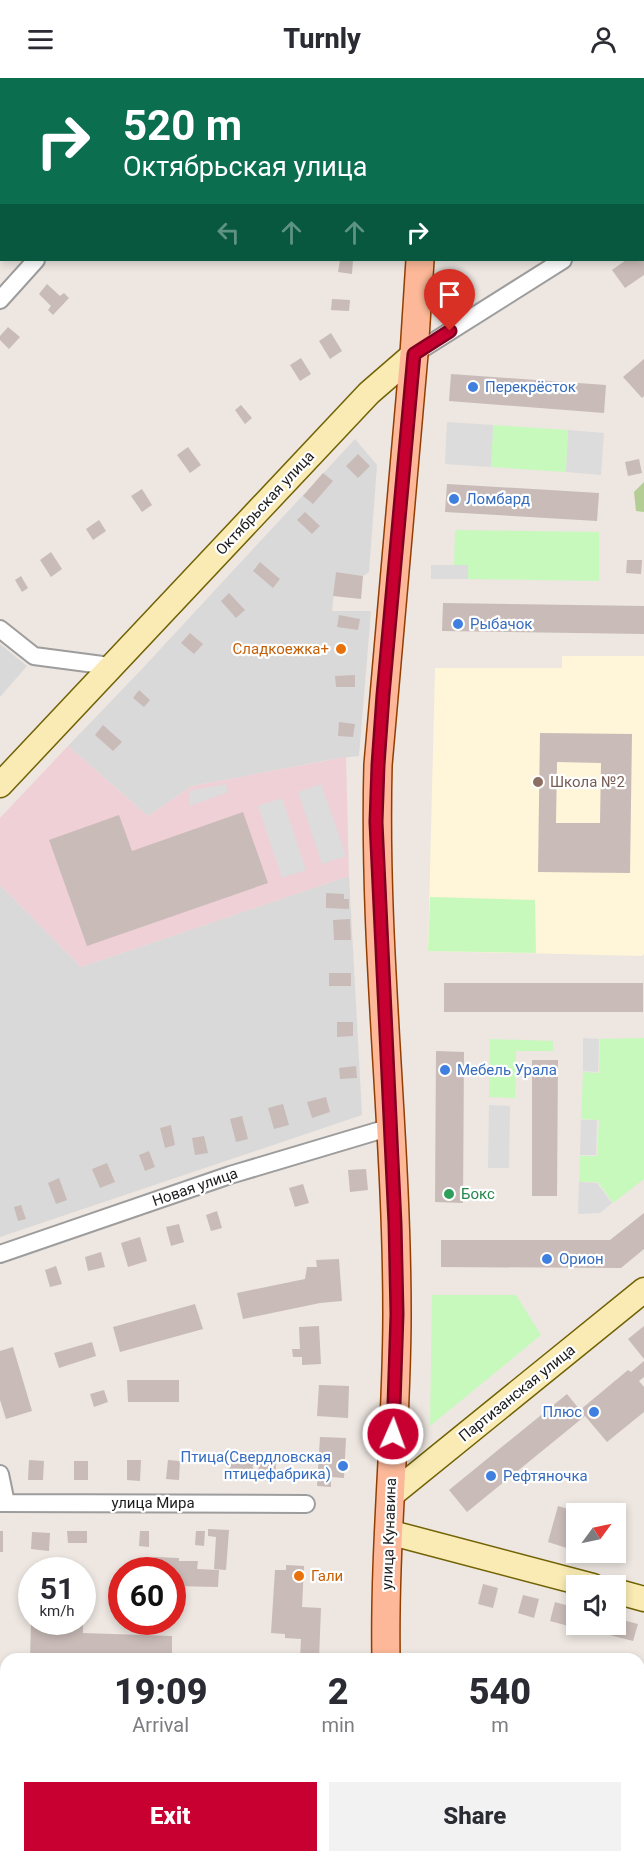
<!DOCTYPE html>
<meta charset="utf-8">
<style>
body{margin:0;font-family:Roboto,sans-serif;background:#f2f2f3;color:#2b2b33;height:100vh;display:flex;flex-direction:column;font-size:22px;white-space:nowrap}
*{box-sizing:border-box;margin:0}
p{font-size:20px;color:#7c7c81}
.icon{flex:none;width:33px;height:33px;fill:none;stroke:currentColor;stroke-width:2;stroke-linecap:round;stroke-linejoin:round}
.map{position:relative;flex:1;overflow:hidden}
.details{position:absolute;left:0px;top:1575px;width:645px;height:210px;display:flex;flex-direction:column;background:#fff;border-radius:18px 18px 0 0;box-shadow:0 3px 9px #0003}
.details>*{flex:none}
.banner{position:absolute;left:0px;top:0px;width:645px;height:183px;box-shadow:0 3px 9px #0003;background:#0b6e4f;color:#fff;overflow:hidden}
.needle{width:39px;rotate:57deg}
.buttons{position:absolute;left:566px;top:1425px;display:grid;gap:12px}
.buttons a{display:grid;place-items:center;width:60px;height:60px;border-radius:0px;background:#fff;box-shadow:0 3px 9px #0003;font-size:30px}
.speed{position:absolute;left:18px;top:1479px;display:flex;gap:12px;font-size:30px;font-weight:700;text-align:center}
.speed>*{display:grid;place-content:center;width:78px;height:78px;border-radius:50%;background:#fff;box-shadow:0 3px 9px #0003;line-height:1}
.speed small{font-size:15px;font-weight:400}
.speed .limit{border:9px solid #d22;background:#fff;color:#111}
.pin{position:absolute;display:grid;place-items:center;width:51px;height:51px;color:#fff;margin:-62px -26px;border-radius:50% 50% 50% 0;rotate:-45deg;box-shadow:0 0 6px #0007}
.pin .icon{rotate:45deg}
.me{position:absolute;width:66px;margin:-33px;rotate:2deg;stroke-linejoin:round;filter:drop-shadow(0 0 4px #0008)}
.turn{display:flex;align-items:center;gap:21px;height:126px;padding:0 24px;font-size:27px}
.turn .icon{width:78px;height:78px;stroke-width:2.5}
.turn b{display:block;font-size:42px;line-height:51px}
.lanes{display:flex;align-items:center;height:57px;padding:0 24px;background:#0003;justify-content:center;gap:30px;direction:ltr}
.lanes .off{opacity:.35}
.eta{display:flex;justify-content:space-evenly;align-items:center;height:102px;text-align:center}
.eta b{font-size:36px;font-weight:800;line-height:42px}
.button{display:flex;gap:12px;margin-top:auto;padding:12px 24px}
.button a{flex:1;height:69px;border-radius:0px;background:#c70031;color:#fff;font-size:24px;font-weight:800;line-height:69px;text-align:center}
.button a+a{background:#f2f2f3;color:#2b2b33}
header{display:flex;justify-content:space-between;align-items:center;height:78px;padding:0 24px;background:#fff;font-size:27px;font-weight:800}
.map>svg:first-child{display:block}
</style>
<header><svg class="icon" aria-label="menu" viewBox="0 0 24 24"><path d="M4 6h16M4 12h16M4 18h16"/></svg>Turnly<svg class="icon" aria-label="person" viewBox="0 0 24 24"><circle cx="12" cy="8" r="4"/><path d="M4 21q1-7 8-7t8 7"/></svg></header>
<div class="map">
<svg width="644" height="1785" viewBox="0 0 644 1785">
<rect width="100%" height="100%" fill="#ede6e1"/>
<path fill="#dad9d9" d="M 355,361 L 377,387 L 369,494 L 363,498 L 336,494 L 332,533 L 371,533 L 359,678 L 340,680 L 192,708 L 148,738 L 68,668 L 141,592 Z
M 0,566 L 27,588 L 0,619 Z
M 349,798 L 362,1037 L 0,1159 L 0,807 L 81,889 Z
M 0,1698 L 6,1698 L 6,1779 L 185,1779 L 185,1785 L 0,1785 Z"/>
<path fill="#efd0d6" d="M 68,668 L 148,738 L 192,708 L 346,679 L 349,798 L 81,889 L 0,807 L 0,740 Z"/>
<path fill="#fff5d8" d="M 562,578 L 644,578 L 644,876 L 642,878 L 428,873 L 435,590 L 562,590 Z"/>
<path fill="#b4cd95" d="M 644,404 L 644,434 L 636,433 L 634,414 Z"/>
<path fill="#c7f9bd" d="M 493,347 L 568,352 L 566,394 L 491,389 Z
M 455,452 L 599,454 L 599,503 L 468,501 L 468,488 L 454,487 Z
M 430,819 L 535,822 L 536,875 L 428,873 Z
M 644,960 L 644,1101 L 613,1125 L 598,1104 L 579,1104 L 580,1078 L 597,1078 L 599,1042 L 581,1041 L 583,994 L 599,995 L 600,961 Z
M 490,961 L 553,963 L 553,973 L 516,973 L 515,1020 L 489,1019 Z
M 432,1217 L 516,1217 L 541,1257 L 430,1348 Z"/>
<path fill="#dcdcdc" d="M 447,344 L 493,347 L 491,389 L 445,386 Z
M 568,352 L 604,355 L 601,397 L 566,394 Z
M 431,487 L 468,487 L 468,501 L 431,501 Z
M 226,706 L 228,714 L 190,728 L 189,713 Z
M 321,706 L 346,778 L 322,786 L 298,714 Z
M 282,720 L 306,792 L 282,800 L 258,728 Z
M 583,960 L 599,961 L 598,994 L 583,993 Z
M 489,1027 L 510,1028 L 509,1090 L 488,1090 Z
M 581,1042 L 597,1042 L 596,1077 L 580,1077 Z
M 579,1104 L 597,1105 L 612,1125 L 600,1135 L 578,1136 Z"/>
<path fill="#c9bbb8" fill-rule="evenodd" d="M 340,182 L 353,182 L 352,196 L 338,194 Z
M 626,182 L 644,182 L 644,197 L 625,210 L 612,192 Z
M 47,206 L 60,218 L 64,215 L 69,220 L 53,237 L 48,232 L 51,228 L 39,216 Z
M 332,221 L 350,222 L 349,233 L 331,232 Z
M 8,249 L 20,259 L 9,271 L 0,262 L 0,258 Z
M 331,255 L 342,273 L 330,281 L 319,263 Z
M 301,280 L 311,296 L 300,303 L 290,287 Z
M 644,281 L 644,318 L 642,320 L 623,299 Z
M 451,296 L 606,307 L 604,335 L 449,323 Z
M 241,327 L 252,340 L 245,346 L 235,332 Z
M 188,369 L 201,387 L 190,395 L 177,377 Z
M 358,376 L 370,388 L 358,400 L 346,388 Z
M 639,381 L 642,395 L 628,398 L 625,384 Z
M 323,395 L 333,403 L 313,426 L 303,418 Z
M 447,406 L 599,415 L 597,443 L 445,434 Z
M 142,411 L 152,427 L 142,434 L 131,418 Z
M 305,434 L 320,448 L 312,456 L 297,442 Z
M 99,442 L 106,453 L 93,462 L 86,451 Z
M 51,474 L 62,491 L 51,499 L 40,482 Z
M 627,482 L 642,482 L 641,496 L 626,495 Z
M 260,484 L 280,501 L 273,510 L 253,493 Z
M 336,494 L 363,498 L 361,521 L 333,518 Z
M 21,498 L 28,510 L 22,514 L 15,502 Z
M 229,515 L 245,532 L 236,540 L 221,523 Z
M 443,525 L 644,528 L 644,556 L 442,553 Z
M 339,537 L 360,541 L 358,552 L 337,549 Z
M 190,555 L 203,566 L 194,576 L 181,565 Z
M 355,597 L 355,609 L 336,609 L 335,598 Z
M 139,612 L 150,622 L 144,629 L 133,620 Z
M 339,644 L 355,646 L 353,659 L 338,658 Z
M 103,647 L 122,664 L 113,673 L 95,657 Z
M 540,655 L 632,656 L 630,795 L 538,794 ZM 557,684 L 601,685 L 600,745 L 556,745 Z
M 243,734 L 268,805 L 87,868 L 49,762 L 119,737 L 132,773 Z
M 326,815 L 344,816 L 344,821 L 349,821 L 349,831 L 326,830 Z
M 350,841 L 351,862 L 334,862 L 333,842 Z
M 329,895 L 351,895 L 351,908 L 329,908 Z
M 444,905 L 643,905 L 643,934 L 444,934 Z
M 337,944 L 353,944 L 353,958 L 337,959 Z
M 436,973 L 464,974 L 463,1125 L 435,1124 Z
M 532,982 L 558,982 L 557,1118 L 532,1118 Z
M 356,988 L 357,1000 L 340,1001 L 339,990 Z
M 326,1019 L 330,1034 L 312,1040 L 307,1024 Z
M 283,1026 L 289,1047 L 274,1051 L 268,1030 Z
M 242,1038 L 248,1061 L 236,1064 L 230,1041 Z
M 171,1047 L 175,1067 L 165,1070 L 160,1050 Z
M 204,1058 L 208,1075 L 195,1077 L 192,1060 Z
M 149,1073 L 155,1089 L 145,1093 L 139,1077 Z
M 107,1085 L 115,1104 L 100,1110 L 92,1091 Z
M 366,1091 L 368,1112 L 350,1114 L 348,1092 Z
M 59,1100 L 67,1122 L 56,1126 L 48,1105 Z
M 303,1106 L 309,1125 L 295,1129 L 289,1110 Z
M 21,1127 L 26,1141 L 18,1143 L 14,1129 Z
M 217,1133 L 222,1150 L 211,1153 L 206,1137 Z
M 644,1135 L 644,1171 L 621,1190 L 441,1189 L 441,1162 L 610,1162 Z
M 179,1146 L 184,1164 L 171,1168 L 166,1149 Z
M 140,1159 L 147,1183 L 128,1189 L 121,1165 Z
M 101,1174 L 105,1189 L 88,1193 L 85,1179 Z
M 339,1181 L 342,1223 L 320,1225 L 243,1241 L 237,1215 L 305,1201 L 307,1189 L 317,1189 L 316,1182 Z
M 56,1188 L 62,1206 L 50,1209 L 45,1192 Z
M 195,1226 L 203,1251 L 120,1274 L 113,1249 Z
M 319,1248 L 321,1286 L 302,1287 L 302,1279 L 293,1279 L 292,1271 L 300,1271 L 299,1249 Z
M 644,1248 L 644,1281 L 628,1261 Z
M 92,1264 L 96,1278 L 59,1290 L 54,1275 Z
M 13,1269 L 32,1333 L 6,1341 L 0,1322 L 0,1273 Z
M 644,1283 L 644,1299 L 639,1303 L 644,1309 L 644,1334 L 607,1364 L 585,1338 L 467,1434 L 449,1412 L 567,1316 L 580,1332 L 628,1292 L 631,1294 Z
M 127,1302 L 179,1302 L 179,1324 L 128,1324 Z
M 319,1307 L 349,1308 L 348,1340 L 317,1338 Z
M 104,1312 L 108,1324 L 94,1329 L 90,1316 Z
M 320,1359 L 346,1360 L 344,1400 L 331,1399 L 331,1409 L 317,1408 Z
M 29,1382 L 44,1383 L 43,1402 L 28,1402 Z
M 127,1382 L 141,1382 L 140,1403 L 127,1402 Z
M 168,1382 L 180,1383 L 179,1402 L 166,1401 Z
M 74,1383 L 88,1383 L 88,1402 L 74,1402 Z
M 228,1383 L 253,1384 L 252,1403 L 228,1402 Z
M 259,1383 L 276,1384 L 275,1403 L 258,1402 Z
M 558,1428 L 582,1435 L 576,1436 L 576,1473 L 548,1464 Z
M 208,1451 L 229,1452 L 226,1492 L 214,1491 L 216,1459 L 208,1458 Z
M 0,1453 L 3,1453 L 3,1474 L 0,1474 Z
M 67,1453 L 87,1453 L 87,1465 L 68,1465 Z
M 140,1453 L 149,1453 L 149,1469 L 139,1468 Z
M 196,1453 L 205,1453 L 204,1468 L 195,1467 Z
M 32,1454 L 50,1455 L 49,1473 L 31,1471 Z
M 155,1479 L 179,1480 L 179,1483 L 198,1483 L 197,1491 L 219,1492 L 218,1509 L 172,1508 L 172,1492 L 155,1492 Z
M 286,1487 L 304,1488 L 302,1529 L 321,1530 L 319,1581 L 300,1581 L 301,1561 L 285,1560 L 285,1556 L 271,1555 L 275,1492 L 286,1492 Z
M 483,1506 L 498,1510 L 493,1530 L 478,1526 Z
M 523,1517 L 539,1521 L 534,1540 L 518,1535 Z
M 555,1524 L 576,1530 L 576,1550 L 550,1543 Z
M 615,1540 L 638,1546 L 633,1563 L 598,1554 L 600,1546 L 615,1546 Z
M 31,1544 L 83,1544 L 83,1555 L 172,1558 L 172,1581 L 30,1581 Z
M 0,1646 L 6,1646 L 6,1663 L 0,1662 Z
M 214,1779 L 232,1779 L 232,1785 L 214,1785 Z
M 336,1779 L 354,1779 L 355,1785 L 338,1785 Z
M 182,1782 L 182,1785 L 159,1785 L 159,1783 Z"/>
<g fill="none" stroke-linecap="round" stroke-linejoin="round">
<defs>
<path id="street" d="M 255,0 L 275,2
M 109,2 L 109,0
M 0,222 L 36,182
M 414,276 L 563,182
M 0,551 L 34,578 L 110,588
M 0,1176 L 230,1097 L 391,1049
M 0,1396 L 6,1425
M 0,1425 L 306,1426
M 0,1682 L 6,1682
M 196,1779 L 197,1785
M 571,1779 L 593,1785"/>
<path id="secondary" d="M 0,707 L 369,315 L 414,276
M 390,1418 L 644,1212
M 388,1454 L 593,1508
M 615,1513 L 644,1521"/>
<path id="primary" d="M 431,2 L 431,0
M 386,1581 C 384,1466 397,1351 397,1236 C 397,1053 373,870 378,687 L 414,276 L 420,182
M 397,1779 L 398,1785"/>
</defs>
<use href="#street" stroke="#9d9d9d" stroke-width="20"/>
<use href="#secondary" stroke="#716204" stroke-width="27"/>
<use href="#primary" stroke="#933e00" stroke-width="30"/>
<use href="#street" stroke="#fff" stroke-width="16"/>
<use href="#secondary" stroke="#f9ebb3" stroke-width="24"/>
<use href="#primary" stroke="#fcb898" stroke-width="27"/>
</g>
<g fill="none" stroke-linecap="round" stroke-linejoin="round">
<defs>
<path id="route" d="M 393,1356 L 397,1236 L 395,1146 L 376,744 L 378,687 L 383,617 L 414,276 L 450,253"/>
</defs>
<use href="#route" stroke="#810020" stroke-width="15"/>
<use href="#route" stroke="#c70031" stroke-width="10"/>
</g>
<g fill="#3f7fe0" stroke="#fff" stroke-width="2">
<circle cx="473" cy="309" r="6"/>
<circle cx="454" cy="421" r="6"/>
<circle cx="458" cy="546" r="6"/>
<circle cx="445" cy="992" r="6"/>
<circle cx="547" cy="1181" r="6"/>
<circle cx="594" cy="1334" r="6"/>
<circle cx="343" cy="1388" r="6"/>
<circle cx="491" cy="1398" r="6"/>
</g>
<g fill="#e8710a" stroke="#fff" stroke-width="2">
<circle cx="341" cy="571" r="6"/>
<circle cx="299" cy="1498" r="6"/>
</g>
<circle fill="#8d6e63" stroke="#fff" stroke-width="2" cx="538" cy="704" r="6"/>
<circle fill="#2e9e5b" stroke="#fff" stroke-width="2" cx="449" cy="1116" r="6"/>
<g text-anchor="middle" stroke-width="4.5" stroke-linejoin="round" paint-order="stroke">
<g font-size="15" fill="#366cbe" stroke="#fff" text-anchor="start">
<text x="485" y="314">Перекрёсток</text>
<text x="466" y="426">Ломбард</text>
<text x="470" y="551">Рыбачок</text>
<text x="457" y="997">Мебель Урала</text>
<text x="559" y="1186">Орион</text>
<text x="582" y="1339" text-anchor="end">Плюс</text>
<text x="331" y="1384" text-anchor="end">Птица(Свердловская<tspan x="331" dy="17">птицефабрика)</tspan></text>
<text x="503" y="1403">Рефтяночка</text>
</g>
<g font-size="15" fill="#1c1c1c" stroke="#fff">
<text transform="translate(265 425) rotate(-47)" y="5">Октябрьская улица</text>
<text transform="translate(195 1109) rotate(-19)" y="5">Новая улица</text>
<text transform="translate(517 1315) rotate(-39)" y="5">Партизанская улица</text>
<text x="153" y="1430">улица Мира</text>
<text transform="translate(389 1456) rotate(-88)" y="5">улица Кунавина</text>
</g>
<g font-size="15" fill="#c56008" stroke="#fff" text-anchor="end">
<text x="329" y="576">Сладкоежка+</text>
<text x="311" y="1503" text-anchor="start">Гали</text>
</g>
<g font-size="15" fill="#785e54" stroke="#fff" text-anchor="start">
<text x="550" y="709">Школа №2</text>
</g>
<g font-size="15" fill="#27864d" stroke="#fff" text-anchor="start">
<text x="461" y="1121">Бокс</text>
</g>
</g>
</svg>
<div class="buttons">
<a><svg class="needle" viewBox="-14 -14 28 28"><path d="M0-13l5 13h-10z" fill="#e53935"/><path d="M0 13l5-13h-10z" fill="#7c7c81"/></svg></a>
<a><svg class="icon" aria-label="sound" viewBox="0 0 24 24"><path d="M4 9h4l5-4v14l-5-4H4zM17 9q2 3 0 6"/></svg></a>
</div>
<div class="speed"><div>51<small>km/h</small></div><div class="limit">60</div></div>
<div class="pin" style="left:450px;top:253px;background:#d93025"><svg class="icon" aria-label="arrive" viewBox="0 0 24 24"><path d="M6 21V4h12l-3 4 3 4H6"/></svg></div>
<svg class="me" style="left:393px;top:1356px" viewBox="-20 -20 40 40"><circle r="17" fill="#c70031" stroke="#fff" stroke-width="3"/><path d="M0-11L8 9 0 5-8 9z" fill="#fff"/></svg>
<div class="banner">
<div class="turn"><svg class="icon" aria-label="right" viewBox="0 0 24 24"><path d="M7 20v-9h11M14 6l5 5-5 5"/></svg><div><b>520 m</b>Октябрьская улица</div></div>
<div class="lanes"><svg class="icon off" aria-label="left" viewBox="0 0 24 24"><path d="M17 20v-9H6M10 6l-5 5 5 5"/></svg><svg class="icon off" aria-label="ahead" viewBox="0 0 24 24"><path d="M12 20V5M6 11l6-6 6 6"/></svg><svg class="icon off" aria-label="ahead" viewBox="0 0 24 24"><path d="M12 20V5M6 11l6-6 6 6"/></svg><svg class="icon" aria-label="right" viewBox="0 0 24 24"><path d="M7 20v-9h11M14 6l5 5-5 5"/></svg></div>
</div>
<section class="details">
<div class="eta">
<div><b>19:09</b><p>Arrival</p></div>
<div><b>2</b><p>min</p></div>
<div><b>540</b><p>m</p></div>
</div>
<div class="button"><a>Exit</a><a>Share</a></div>
</section>
</div>
